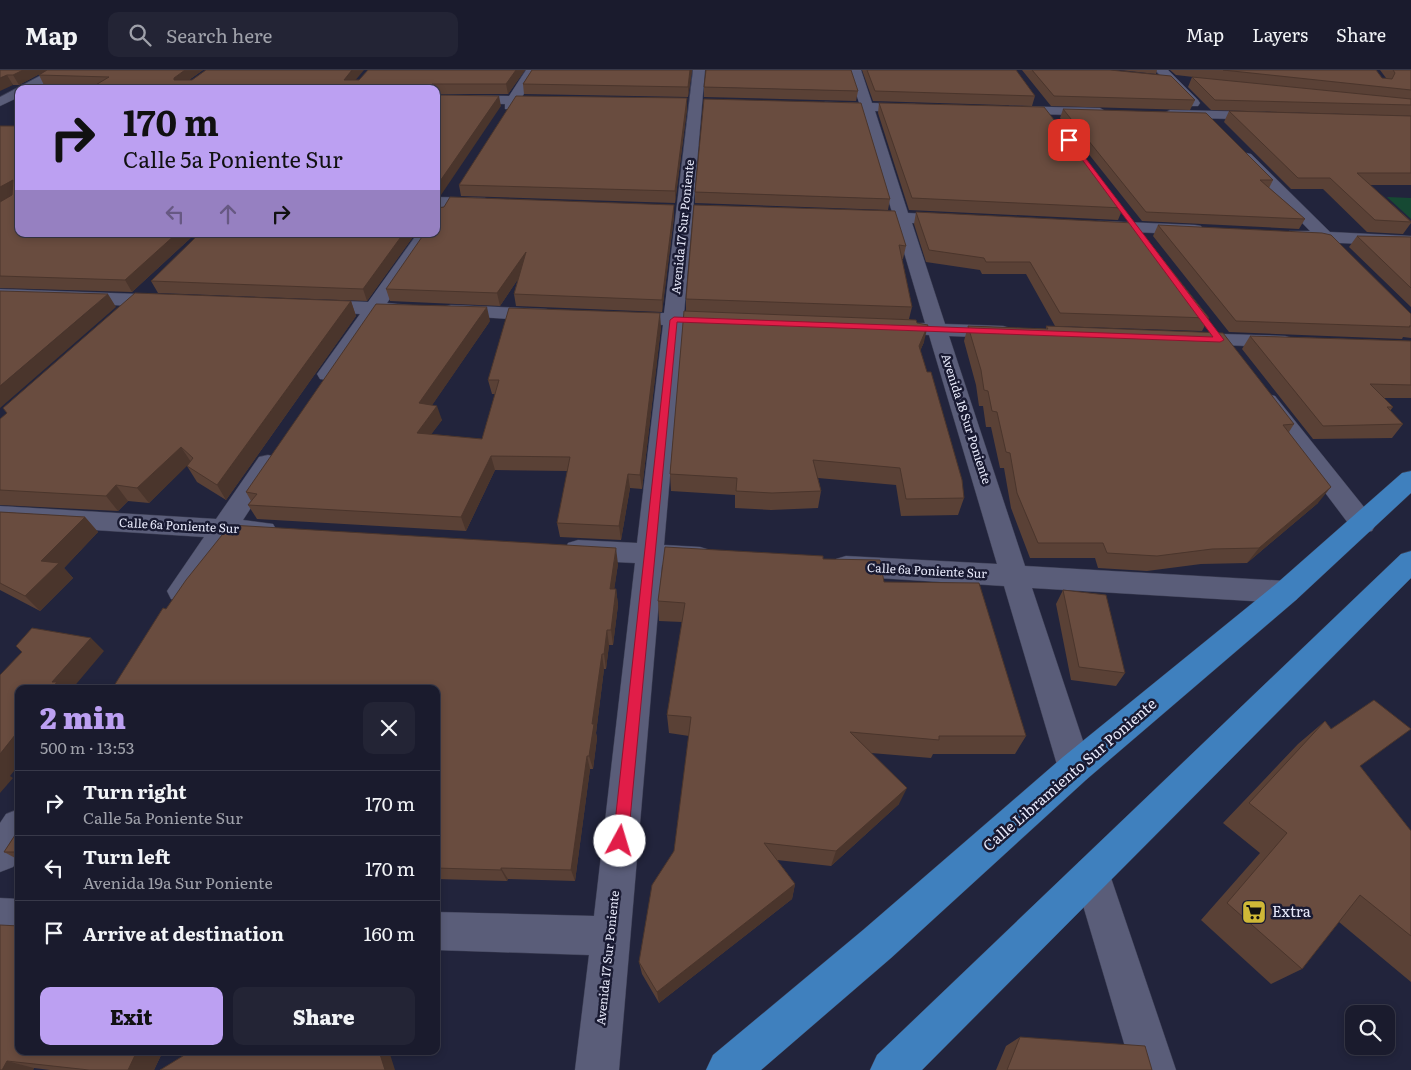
<!DOCTYPE html>
<meta charset="utf-8">
<style>
body{margin:0;font-family:Literata,serif;background:#232435;color:#f1f3f6;height:100vh;display:flex;flex-direction:column;font-size:19px;white-space:nowrap}
*{box-sizing:border-box;margin:0}
p{font-size:16px;color:#9fa1aa}
.icon{flex:none;width:28px;height:28px;fill:none;stroke:currentColor;stroke-width:2;stroke-linecap:round;stroke-linejoin:round}
.map{position:relative;flex:1;overflow:hidden}
.drawer{position:absolute;left:15px;top:615px;width:425px;height:370px;display:flex;flex-direction:column;background:#1a1b2d;border-radius:10px;box-shadow:0 2px 8px #0003,0 0 0 1px #383949}
.drawer>*{flex:none}
.hud{position:absolute;left:15px;top:15px;width:425px;height:152px;border-radius:10px;box-shadow:0 2px 8px #0003,0 0 0 1px #383949;background:#bca0f2;color:#111;overflow:hidden}
.controls{position:absolute;left:1345px;top:935px;display:grid;gap:10px}
.controls a{display:grid;place-items:center;width:50px;height:50px;border-radius:10px;background:#1a1b2d;box-shadow:0 2px 8px #0003,0 0 0 1px #383949;font-size:25px}
.pin{position:absolute;display:grid;place-items:center;width:42px;height:42px;color:#fff;margin:-21px;border-radius:10px;box-shadow:0 2px 8px #0006}
.me{position:absolute;width:55px;margin:-28px;rotate:6deg;stroke-linejoin:round;filter:drop-shadow(0 0 4px #0008)}
.turn{display:flex;align-items:center;gap:18px;height:105px;padding:0 25px;font-size:22px}
.turn .icon{width:65px;height:65px;stroke-width:2.5}
.turn b{display:block;font-size:35px;line-height:42px}
.lanes{display:flex;align-items:center;height:48px;padding:0 25px;background:#0003;justify-content:center;gap:25px;direction:ltr}
.lanes .off{opacity:.35}
.round{display:grid;place-items:center;flex:none;width:52px;height:52px;border-radius:10px;background:#232435}
.summary{display:flex;align-items:center;justify-content:space-between;height:85px;padding:0 25px}
h1{font-size:30px;font-weight:800;line-height:38px;color:#bca0f2}
.action{display:flex;gap:10px;margin-top:auto;padding:10px 25px}
.action a{flex:1;height:58px;border-radius:10px;background:#bca0f2;color:#111;font-size:20px;font-weight:800;line-height:58px;text-align:center}
.action a+a{background:#232435;color:#f1f3f6}
ul{padding:0;list-style:none}
li{display:flex;align-items:center;gap:15px;height:65px;padding:0 25px;border-top:1px solid #383949}
li div{flex:1}
li b{display:block;font-size:19px}
li em{font-style:normal}
header{display:flex;align-items:center;gap:30px;box-sizing:border-box;height:70px;padding:0 25px;background:#1a1b2d;border-bottom:1px solid #383949}
header strong{font-size:24px}
nav{display:flex;gap:28px;margin-inline-start:auto;font-size:18px}
.search{width:350px;height:45px;background:#232435;display:flex;align-items:center;gap:12px;box-sizing:border-box;padding:0 18px;border-radius:10px;color:#9fa1aa;font-size:19px}
.map>svg:first-child{display:block}
</style>
<header>
<strong>Map</strong>
<div class="search"><svg class="icon" aria-label="search" viewBox="0 0 24 24"><circle cx="10" cy="10" r="6"/><path d="M15 15l6 6"/></svg>Search here</div>
<nav><a>Map</a><a>Layers</a><a>Share</a></nav>
</header>
<div class="map">
<svg width="1411" height="1000" viewBox="0 0 1411 1000">
<rect width="100%" height="100%" fill="#22243c"/>
<path fill="#164933" d="M 1387,127 L 1411,128 L 1411,149 Z"/>
<g fill="none" stroke-linecap="round" stroke-linejoin="round">
<defs>
<path id="minor" d="M 51,0 L 66,0 L 35,19 L 19,19 L 19,27 L 0,36 L 0,27 Z
M 526,0 L 538,0 L 522,27 L 555,28 L 556,31 L 555,34 L 518,34 L 515,39 L 505,39 L 505,34 L 436,33 L 436,25 L 509,26 Z
M 693,0 L 705,0 L 684,244 L 728,247 L 731,251 L 728,255 L 683,256 L 664,475 L 700,477 L 710,480 L 714,487 L 710,494 L 700,497 L 662,495 L 619,1000 L 575,1000 L 589,885 L 436,880 L 436,842 L 594,846 L 635,493 L 578,490 L 568,487 L 565,480 L 568,473 L 578,470 L 637,473 L 663,255 L 617,252 L 614,248 L 617,244 L 664,243 Z
M 849,0 L 861,0 L 872,33 L 915,34 L 922,38 L 915,42 L 875,41 L 908,143 L 952,145 L 958,146 L 960,150 L 958,154 L 952,155 L 912,153 L 945,254 L 1003,256 L 1010,258 L 1013,262 L 1010,266 L 1003,268 L 949,266 L 1025,496 L 1286,511 L 1296,514 L 1300,522 L 1296,530 L 1286,533 L 1032,518 L 1092,698 L 1087,709 L 1075,714 L 1063,709 L 1058,698 L 1004,516 L 846,506 L 836,503 L 832,496 L 836,489 L 846,486 L 997,494 L 929,265 L 884,262 L 881,258 L 884,254 L 925,253 L 895,152 L 855,150 L 853,146 L 855,142 L 892,142 L 861,41 L 825,40 L 818,36 L 825,32 L 859,33 Z
M 1155,0 L 1168,0 L 1198,30 L 1200,33 L 1198,36 L 1188,36 Z
M 1010,36 L 1100,38 L 1107,42 L 1100,46 L 1005,43 L 1003,40 Z
M 1170,40 L 1265,42 L 1272,46 L 1265,50 L 1165,47 L 1163,44 Z
M 1246,83 L 1251,84 L 1330,162 L 1411,166 L 1411,176 L 1340,173 L 1338,177 C 1330,179 1326,177 1321,171 L 1289,169 L 1286,165 L 1289,161 L 1310,161 L 1241,90 L 1239,87 Z
M 436,127 L 485,128 L 493,133 L 485,138 L 436,137 Z
M 1100,151 L 1195,155 L 1201,156 L 1203,160 L 1201,164 L 1195,165 L 1094,160 L 1092,156 L 1094,152 Z
M 417,164 L 434,164 L 387,233 L 418,236 L 421,240 L 418,244 L 379,244 L 336,309 L 328,310 L 320,309 L 317,304 L 360,244 L 316,242 L 309,240 L 306,236 L 309,232 L 316,230 L 368,232 Z
M 0,219 L 166,225 L 173,227 L 176,231 L 173,235 L 166,237 L 0,231 Z
M 451,235 L 546,239 L 553,241 L 556,245 L 553,249 L 546,251 L 444,245 L 441,241 L 444,237 Z
M 1191,263 L 1285,266 L 1292,268 L 1295,272 L 1292,276 L 1285,278 L 1184,273 L 1181,269 L 1184,265 Z
M 1267,324 L 1275,326 L 1372,447 L 1376,454 L 1372,461 L 1363,463 L 1354,461 L 1256,331 L 1259,326 Z
M 268,385 L 277,387 L 280,393 L 243,450 L 273,454 L 277,461 L 273,468 L 264,470 L 231,468 L 191,529 L 181,532 L 171,529 L 167,521 L 204,467 L 0,454 L 0,436 L 216,449 L 259,387 Z
M 19,739 L 19,788 L 13,797 L 0,802 L 0,753 L 6,744 Z
M 1092,787 L 1105,792 L 1110,805 L 1176,1000 L 1132,1000 L 1074,805 L 1079,792 Z
M 0,828 L 19,829 L 19,867 L 0,866 Z"/>
<path id="major" d="M 1411,401 L 1411,423 L 1296,530 L 1087,709 L 891,888 L 761,1000 L 706,1000 L 713,985 L 863,860 L 1063,687 L 1276,514 L 1402,403 Z
M 1411,481 L 1411,508 L 922,1000 L 870,1000 L 877,985 L 1401,484 Z"/>
</defs>
<use href="#minor" stroke="#3c3e53" stroke-width="1"/>
<use href="#major" stroke="#3c3e53" stroke-width="1"/>
<use href="#minor" fill="#5a5d79" fill-rule="evenodd"/>
<use href="#major" fill="#3f80be" fill-rule="evenodd"/>
</g>
<path fill="#5a4136" d="M 0,0 L 47,0 L 19,15 L 13,15 Z
M 48,0 L 203,0 L 189,10 L 355,10 L 525,0 L 508,24 L 436,24 L 436,19 L 89,19 L 92,17 L 44,15 L 39,5 Z
M 532,0 L 692,0 L 688,27 L 524,24 L 523,14 Z
M 862,0 L 1016,0 L 1035,26 L 1032,36 L 873,31 Z
M 1022,0 L 1110,0 L 1195,30 L 1190,40 L 1051,36 Z
M 1120,0 L 1157,0 L 1156,4 Z
M 1170,0 L 1376,0 L 1382,8 L 1386,8 L 1380,0 L 1411,0 L 1411,46 L 1211,40 L 1188,17 L 1192,7 L 1254,14 L 1176,5 Z
M 704,17 L 858,21 L 856,31 L 704,27 Z
M 687,28 L 687,39 L 675,133 L 461,126 L 459,115 Z
M 879,33 L 1123,138 L 1118,150 L 909,140 L 878,43 Z
M 1063,39 L 1273,110 L 1269,118 L 1305,149 L 1299,159 L 1142,151 L 1060,48 Z
M 1229,41 L 1411,46 L 1411,115 L 1370,115 L 1411,151 L 1411,153 L 1403,164 L 1367,162 L 1323,119 L 1291,119 L 1224,52 Z
M 0,56 L 19,164 L 195,164 L 132,222 L 0,218 Z
M 695,122 L 890,129 L 888,140 L 695,133 Z
M 674,135 L 674,147 L 662,242 L 516,236 L 514,224 L 518,209 L 500,236 L 390,231 L 386,219 Z
M 694,135 L 906,176 L 903,189 L 902,189 L 912,237 L 909,249 L 917,253 L 924,272 L 920,281 L 964,428 L 958,445 L 901,446 L 896,415 L 818,408 L 821,421 L 818,438 L 771,440 L 735,438 L 735,425 L 671,421 L 670,404 L 686,241 L 686,229 Z
M 916,142 L 1209,248 L 1202,261 L 1055,256 L 1026,204 L 982,204 L 980,200 L 926,192 L 914,154 Z
M 1158,155 L 1411,244 L 1411,268 L 1403,267 L 1402,269 L 1229,262 L 1153,166 Z
M 415,164 L 367,231 L 158,223 L 151,211 Z
M 1357,166 L 1411,167 L 1411,237 L 1349,177 Z
M 351,231 L 356,246 L 226,430 L 197,412 L 187,396 L 187,395 L 149,433 L 128,431 L 118,441 L 0,435 L 0,349 Z
M 490,251 L 432,335 L 442,350 L 431,364 L 482,369 L 495,324 L 492,324 L 488,310 L 661,257 L 642,419 L 630,418 L 621,470 L 560,467 L 557,453 L 568,401 L 495,400 L 466,461 L 257,449 L 248,435 L 251,431 L 246,422 Z
M 968,256 L 1046,259 L 1046,256 L 1294,354 L 1289,362 L 1318,433 L 1247,493 L 1201,494 L 1147,501 L 1098,498 L 1095,488 L 1030,488 L 1011,438 L 1004,398 L 1000,398 L 991,357 L 986,357 L 983,336 L 979,336 L 976,315 L 964,271 Z
M 1250,266 L 1411,271 L 1411,328 L 1384,328 L 1393,337 L 1390,341 L 1403,354 L 1392,368 L 1313,369 L 1242,279 Z
M 0,442 L 85,447 L 98,462 L 64,498 L 73,508 L 40,541 L 0,520 Z
M 823,489 L 884,512 L 1026,666 L 1015,684 L 933,684 L 931,688 L 871,683 L 899,734 L 831,796 L 777,790 L 795,814 L 792,829 L 659,933 L 642,904 L 639,892 L 674,781 L 689,666 L 669,663 L 667,645 L 682,552 L 659,551 L 658,531 Z
M 618,494 L 614,519 L 616,519 L 618,535 L 613,575 L 609,575 L 606,599 L 604,599 L 596,663 L 597,668 L 593,699 L 590,699 L 575,811 L 508,809 L 507,811 L 436,809 L 436,619 L 166,539 Z
M 1063,520 L 1125,603 L 1116,616 L 1071,610 L 1056,534 Z
M 1325,651 L 1411,761 L 1411,912 L 1339,852 L 1302,899 L 1271,914 L 1201,850 L 1260,783 L 1223,753 L 1298,674 Z
M 19,759 L 19,790 L 4,782 Z
M 0,855 L 163,981 L 154,1000 L 50,1000 L 34,998 L 33,1000 L 0,1000 Z
M 1020,967 L 1152,1000 L 996,1000 L 1006,976 Z"/>
<path fill="#4a352c" d="M 23,0 L 47,0 L 19,15 L 13,5 Z
M 185,0 L 203,0 L 179,17 L 174,10 L 174,8 Z
M 352,0 L 364,0 L 348,19 L 344,10 Z
M 516,0 L 525,0 L 508,24 L 506,14 Z
M 690,0 L 692,0 L 688,27 L 688,17 Z
M 7,5 L 13,15 L 0,21 L 0,8 Z
M 499,26 L 501,36 L 441,125 L 436,126 L 436,114 Z
M 687,28 L 687,39 L 675,133 L 675,121 Z
M 13,110 L 19,123 L 0,132 L 0,117 Z
M 674,135 L 674,147 L 662,242 L 662,230 Z
M 176,164 L 195,164 L 132,222 L 125,210 Z
M 403,164 L 415,164 L 367,231 L 363,219 Z
M 526,182 L 528,194 L 500,236 L 497,223 Z
M 108,224 L 116,237 L 0,338 L 0,316 Z
M 351,231 L 356,246 L 226,430 L 217,415 Z
M 487,237 L 490,251 L 424,347 L 419,333 Z
M 660,243 L 661,257 L 642,419 L 640,405 Z
M 928,255 L 924,272 L 915,293 L 919,276 Z
M 437,336 L 442,350 L 422,377 L 417,363 Z
M 181,377 L 191,392 L 149,433 L 137,418 Z
M 491,386 L 495,400 L 466,461 L 461,447 Z
M 628,404 L 630,418 L 621,470 L 619,456 Z
M 116,415 L 128,431 L 118,441 L 106,426 Z
M 1331,417 L 1318,433 L 1247,493 L 1259,478 Z
M 85,447 L 98,462 L 64,498 L 73,508 L 40,541 L 25,526 L 41,491 Z
M 616,478 L 618,494 L 612,535 L 610,519 Z
M 616,519 L 618,535 L 613,575 L 611,560 Z
M 607,560 L 609,575 L 606,599 L 604,584 Z
M 91,568 L 104,581 L 72,619 L 51,619 L 52,612 Z
M 602,584 L 604,599 L 596,663 L 597,668 L 593,699 L 589,686 L 592,654 Z
M 19,660 L 19,695 L 10,706 L 13,708 L 0,723 L 0,684 Z
M 587,686 L 590,699 L 575,811 L 571,800 Z
M 907,718 L 899,734 L 831,796 L 836,781 Z
M 501,798 L 508,809 L 507,811 L 501,800 Z
M 795,814 L 792,829 L 659,933 L 657,922 Z
M 137,981 L 163,981 L 154,1000 L 128,1000 Z
M 379,981 L 389,981 L 395,1000 L 385,1000 Z
M 7,991 L 34,998 L 33,1000 L 2,1000 Z"/>
<path fill="#694c3f" stroke="#4a352c" d="M 0,0 L 23,0 L 13,5 L 7,5 L 0,8 Z
M 47,0 L 185,0 L 174,8 L 174,10 L 192,10 L 206,0 L 352,0 L 344,10 L 359,10 L 368,0 L 516,0 L 506,14 L 432,14 L 433,19 L 89,19 L 109,7 L 39,5 Z
M 532,0 L 690,0 L 688,17 L 523,14 Z
M 706,0 L 851,0 L 858,21 L 704,17 Z
M 867,0 L 1016,0 L 1035,26 L 875,21 Z
M 1032,0 L 1110,0 L 1171,6 L 1195,30 L 1054,26 Z
M 1223,0 L 1376,0 L 1382,8 L 1392,9 L 1395,3 L 1393,0 L 1411,0 L 1411,20 Z
M 1192,7 L 1411,29 L 1411,35 L 1215,30 Z
M 436,25 L 499,26 L 438,114 L 436,114 Z
M 516,26 L 687,28 L 675,121 L 459,115 Z
M 704,29 L 861,33 L 890,129 L 695,122 Z
M 879,33 L 1044,37 L 1123,138 L 912,128 Z
M 1063,39 L 1206,43 L 1273,110 L 1260,110 L 1305,149 L 1146,142 Z
M 1229,41 L 1411,46 L 1411,103 L 1357,103 L 1411,152 L 1375,150 L 1330,108 L 1298,108 Z
M 0,56 L 19,56 L 19,164 L 176,164 L 125,210 L 0,206 L 0,132 L 12,125 L 13,110 L 0,117 Z
M 450,127 L 674,135 L 662,230 L 514,224 L 526,182 L 497,223 L 386,219 L 424,164 L 436,164 L 436,138 L 444,137 Z
M 694,135 L 895,141 L 906,176 L 899,175 L 912,237 L 686,229 Z
M 916,142 L 1134,153 L 1209,248 L 1060,243 L 1030,192 L 986,192 L 984,188 L 929,180 Z
M 1158,155 L 1322,163 L 1331,165 L 1411,244 L 1411,256 L 1409,256 L 1410,257 L 1236,251 Z
M 199,164 L 403,164 L 363,219 L 151,211 Z
M 1357,166 L 1411,167 L 1411,218 Z
M 0,221 L 108,224 L 0,316 Z
M 135,223 L 351,231 L 217,415 L 187,396 L 193,388 L 181,377 L 137,418 L 116,415 L 106,426 L 0,420 L 0,349 L 7,343 L 3,338 Z
M 376,234 L 487,237 L 419,333 L 437,336 L 417,363 L 482,369 L 499,310 L 488,310 L 509,238 L 660,243 L 640,405 L 628,404 L 619,456 L 557,453 L 570,387 L 491,386 L 461,447 L 248,435 L 257,424 L 246,422 Z
M 684,241 L 916,250 L 917,253 L 928,255 L 919,276 L 927,302 L 931,302 L 962,410 L 964,428 L 906,429 L 900,398 L 813,390 L 821,421 L 772,423 L 736,421 L 737,408 L 670,404 Z
M 968,256 L 1048,259 L 1046,256 L 1223,263 L 1294,354 L 1283,355 L 1331,417 L 1259,478 L 1212,479 L 1157,486 L 1107,483 L 1103,473 L 1038,473 L 1017,423 L 1010,383 L 1006,382 L 997,342 L 992,341 L 988,321 L 984,320 L 981,300 Z
M 1250,266 L 1411,271 L 1411,315 L 1370,314 L 1393,337 L 1387,337 L 1403,354 L 1323,356 Z
M 0,442 L 85,447 L 41,491 L 59,493 L 25,526 L 0,513 Z
M 230,455 L 616,478 L 610,519 L 616,519 L 611,560 L 607,560 L 604,584 L 602,584 L 592,654 L 594,654 L 589,686 L 587,686 L 571,800 L 501,798 L 501,800 L 436,798 L 436,619 L 112,619 L 163,538 L 166,539 L 186,510 Z
M 665,477 L 823,486 L 823,489 L 880,490 L 884,512 L 979,513 L 1026,666 L 939,666 L 939,670 L 850,662 L 907,718 L 836,781 L 764,773 L 795,814 L 657,922 L 639,892 L 652,815 L 674,781 L 691,647 L 667,645 L 685,533 L 658,531 Z
M 1063,520 L 1106,525 L 1125,603 L 1079,597 Z
M 32,558 L 91,568 L 52,612 L 57,612 L 51,619 L 19,619 L 19,660 L 0,684 L 0,605 L 22,582 L 16,576 Z
M 1374,630 L 1411,659 L 1360,696 L 1411,761 L 1411,866 L 1360,825 L 1302,899 L 1227,833 L 1287,763 L 1249,733 L 1325,651 L 1331,659 Z
M 19,759 L 19,782 L 4,782 Z
M 0,855 L 19,856 L 19,981 L 137,981 L 128,1000 L 89,1000 L 7,991 L 2,1000 L 0,1000 Z
M 1020,967 L 1145,976 L 1152,1000 L 1007,1000 Z
M 191,981 L 379,981 L 385,1000 L 160,1000 Z"/>
<path fill="#e11d48" stroke="#92132f" d="M 1067,69 L 1071,69 L 1224,270 L 1220,272 L 677,252 L 628,771 L 626,776 L 620,778 L 615,776 L 613,771 L 670,250 L 674,247 L 1213,267 Z"/>
<defs>
<symbol id="supermarket-square" viewBox="-11 -11 22 22"><rect x="-9" y="-9" width="18" height="18" rx="4" fill="#cfb837" stroke="#191a32"/><path d="M-6-5.5h2.5l.6 2H6L4.5 2H-2.5L-4.4-4H-6ZM-1.5 3.2a1.3 1.3 0 1 0 .1 0ZM3 3.2a1.3 1.3 0 1 0 .1 0Z" fill="#111"/></symbol>
</defs>
<g fill-rule="evenodd">
<use href="#supermarket-square" x="1240" y="828" width="28" height="28"/>
</g>
<g text-anchor="middle" stroke-width="5" stroke-linejoin="round" paint-order="stroke">
<g font-size="12" fill="#e8eafb" stroke="#191a32">
<text transform="translate(683 157) rotate(-84)" y="4">Avenida 17 Sur Poniente</text>
<text transform="translate(966 349) rotate(72)" y="4">Avenida 18 Sur Poniente</text>
<text transform="translate(179 456) rotate(3)" y="4">Calle 6a Poniente Sur</text>
<text transform="translate(927 501) rotate(3)" y="4">Calle 6a Poniente Sur</text>
<text transform="translate(608 888) rotate(-84)" y="4">Avenida 17 Sur Poniente</text>
</g>
<g font-size="15" fill="#e8eafb" stroke="#191a32">
<text transform="translate(1070 705) rotate(-41)" y="5">Calle Libramiento Sur Poniente</text>
</g>
<g font-size="15" fill="#e8eafb" stroke="#191a32" text-anchor="start">
<text x="1272" y="847">Extra</text>
</g>
</g>
</svg>
<div class="controls">
<a><svg class="icon" aria-label="search" viewBox="0 0 24 24"><circle cx="10" cy="10" r="6"/><path d="M15 15l6 6"/></svg></a>
</div>
<div class="pin" style="left:1069px;top:70px;background:#d93025"><svg class="icon" aria-label="arrive" viewBox="0 0 24 24"><path d="M6 21V4h12l-3 4 3 4H6"/></svg></div>
<svg class="me" style="left:620px;top:771px" viewBox="-20 -20 40 40"><circle r="19" fill="#fff"/><path d="M0-13L10 11 0 6-10 11z" fill="#e11d48"/></svg>
<div class="hud">
<div class="turn"><svg class="icon" aria-label="right" viewBox="0 0 24 24"><path d="M7 20v-9h11M14 6l5 5-5 5"/></svg><div><b>170 m</b>Calle 5a Poniente Sur</div></div>
<div class="lanes"><svg class="icon off" aria-label="left" viewBox="0 0 24 24"><path d="M17 20v-9H6M10 6l-5 5 5 5"/></svg><svg class="icon off" aria-label="ahead" viewBox="0 0 24 24"><path d="M12 20V5M6 11l6-6 6 6"/></svg><svg class="icon" aria-label="right" viewBox="0 0 24 24"><path d="M7 20v-9h11M14 6l5 5-5 5"/></svg></div>
</div>
<section class="drawer">
<div class="summary"><div><h1>2 min</h1><p>500 m · 13:53</p></div><a class="round"><svg class="icon" aria-label="close" viewBox="0 0 24 24"><path d="M6 6l12 12M18 6L6 18"/></svg></a></div>
<ul>
<li><svg class="icon" aria-label="right" viewBox="0 0 24 24"><path d="M7 20v-9h11M14 6l5 5-5 5"/></svg><div><b>Turn right</b><p>Calle 5a Poniente Sur</p></div><em>170 m</em></li>
<li><svg class="icon" aria-label="left" viewBox="0 0 24 24"><path d="M17 20v-9H6M10 6l-5 5 5 5"/></svg><div><b>Turn left</b><p>Avenida 19a Sur Poniente</p></div><em>170 m</em></li>
<li><svg class="icon" aria-label="arrive" viewBox="0 0 24 24"><path d="M6 21V4h12l-3 4 3 4H6"/></svg><div><b>Arrive at destination</b></div><em>160 m</em></li>
</ul>
<div class="action"><a>Exit</a><a>Share</a></div>
</section>
</div>
